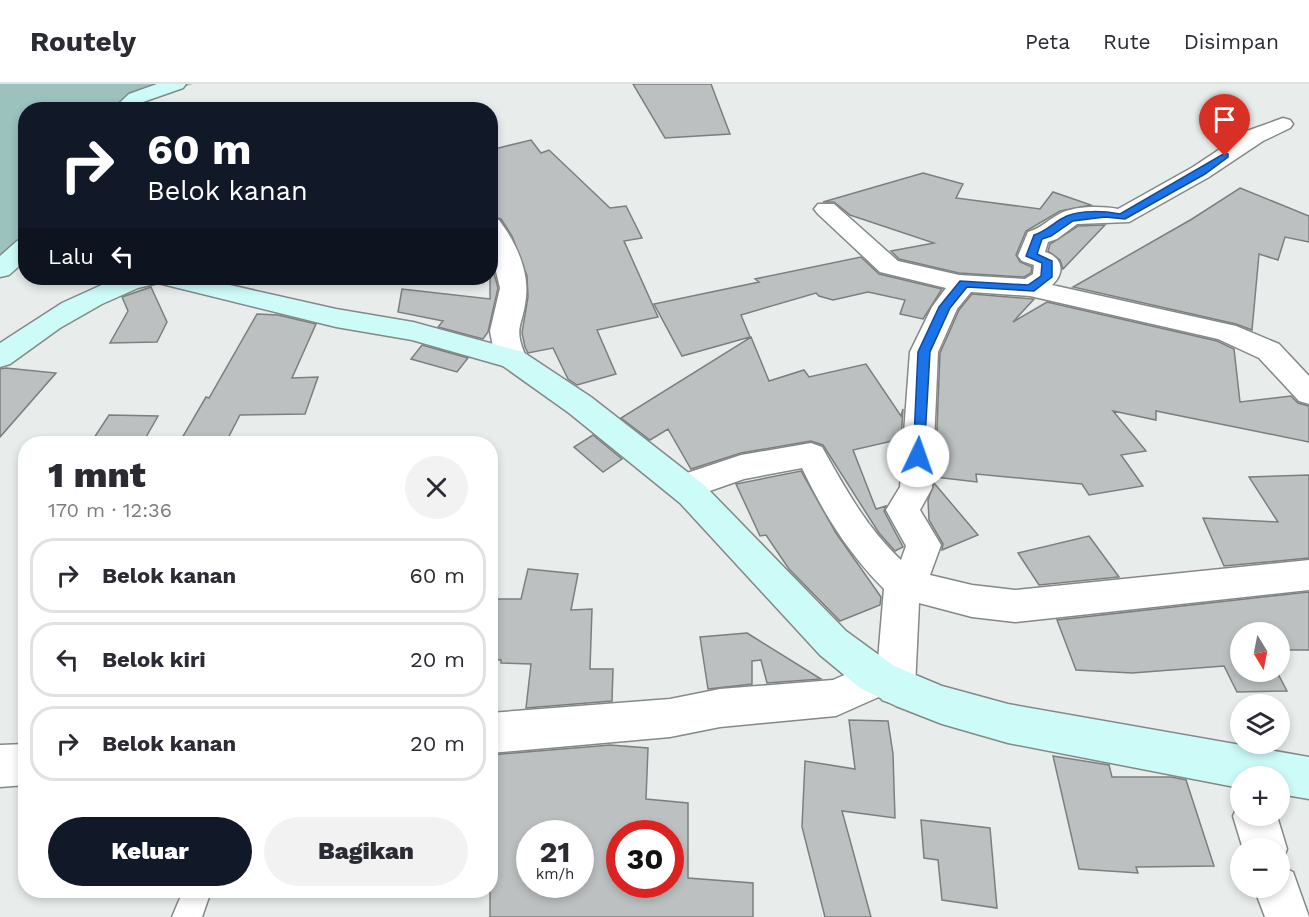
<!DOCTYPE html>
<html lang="id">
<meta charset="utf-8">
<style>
body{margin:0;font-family:"Work Sans",sans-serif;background:#f2f2f3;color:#2b2b33;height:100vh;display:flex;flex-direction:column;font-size:22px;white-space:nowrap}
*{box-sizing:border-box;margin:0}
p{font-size:20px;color:#7c7c81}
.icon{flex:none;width:33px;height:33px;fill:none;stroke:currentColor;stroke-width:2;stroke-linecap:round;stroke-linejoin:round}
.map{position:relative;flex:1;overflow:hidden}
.details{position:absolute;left:18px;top:352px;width:480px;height:462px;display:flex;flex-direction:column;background:#fff;border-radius:24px;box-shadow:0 3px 9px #0003}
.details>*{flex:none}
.hud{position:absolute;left:18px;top:18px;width:480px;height:183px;border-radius:24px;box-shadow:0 3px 9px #0003;background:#111827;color:#fff;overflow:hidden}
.needle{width:39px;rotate:170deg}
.fabs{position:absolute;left:1230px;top:538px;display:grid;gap:12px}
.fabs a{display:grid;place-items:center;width:60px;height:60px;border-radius:50%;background:#fff;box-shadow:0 3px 9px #0003;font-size:30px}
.speed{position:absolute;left:516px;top:736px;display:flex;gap:12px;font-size:30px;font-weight:700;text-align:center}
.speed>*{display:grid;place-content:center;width:78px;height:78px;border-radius:50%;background:#fff;box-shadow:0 3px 9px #0003;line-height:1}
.speed small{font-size:15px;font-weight:400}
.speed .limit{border:9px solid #d22;background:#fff;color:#111}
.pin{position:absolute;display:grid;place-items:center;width:51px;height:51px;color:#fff;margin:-62px -26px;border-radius:50% 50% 50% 0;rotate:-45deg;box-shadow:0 0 6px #0007}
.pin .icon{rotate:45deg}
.me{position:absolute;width:66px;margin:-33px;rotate:3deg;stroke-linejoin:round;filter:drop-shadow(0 0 4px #0008)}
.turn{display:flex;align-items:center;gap:21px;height:126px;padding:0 30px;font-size:27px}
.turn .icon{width:78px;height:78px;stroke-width:2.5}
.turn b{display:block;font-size:42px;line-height:51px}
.then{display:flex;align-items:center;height:57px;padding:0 30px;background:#0003;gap:12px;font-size:22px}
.round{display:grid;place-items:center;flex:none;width:63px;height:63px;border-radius:32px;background:#f2f2f3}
.summary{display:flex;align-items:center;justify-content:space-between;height:102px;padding:0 30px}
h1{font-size:36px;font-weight:800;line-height:45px}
.primary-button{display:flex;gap:12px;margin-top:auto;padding:12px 30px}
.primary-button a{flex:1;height:69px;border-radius:36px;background:#111827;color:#fff;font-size:24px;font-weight:800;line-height:69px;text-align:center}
.primary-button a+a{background:#f2f2f3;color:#2b2b33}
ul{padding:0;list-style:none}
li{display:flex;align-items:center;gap:18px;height:75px;margin:0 12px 9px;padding:0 18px;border:3px solid #e1e1e2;border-radius:24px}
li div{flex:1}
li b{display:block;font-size:22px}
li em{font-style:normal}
header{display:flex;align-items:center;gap:36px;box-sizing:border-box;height:84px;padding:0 30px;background:#fff;border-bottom:2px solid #e1e1e2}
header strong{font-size:28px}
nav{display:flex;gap:33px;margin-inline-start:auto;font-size:21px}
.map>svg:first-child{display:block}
</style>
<header>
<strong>Routely</strong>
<nav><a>Peta</a><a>Rute</a><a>Disimpan</a></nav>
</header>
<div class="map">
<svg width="1309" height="833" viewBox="0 0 1309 833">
<rect width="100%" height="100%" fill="#e8edec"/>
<path fill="#9cc2be" d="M 0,0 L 193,0 L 142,17 L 136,25 L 26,26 L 25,158 L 0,176 Z"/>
<path fill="#bcc0c0" stroke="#7b7f7f" stroke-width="1.5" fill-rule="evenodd" d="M 633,0 L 711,0 L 730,50 L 665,54 Z
M 531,56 L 541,69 L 549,66 L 610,124 L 626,122 L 642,154 L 624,157 L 658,233 L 597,246 L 616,290 L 577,301 L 568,295 L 553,264 L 528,269 L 525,263 L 522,249 L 528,213 L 527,192 L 512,152 L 501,135 L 490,132 L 490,66 Z
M 923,89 L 963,100 L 956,114 L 1040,125 L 1053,108 L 1091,121 L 1060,127 L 1026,147 L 1016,171 L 1020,178 L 1032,183 L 1031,189 L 1024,193 L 959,189 L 899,175 L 891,167 L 934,159 L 850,131 L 834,118 L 823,118 Z
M 1240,104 L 1309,132 L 1309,158 L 1285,153 L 1278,176 L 1259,170 L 1252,246 L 1236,240 L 1073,203 L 1192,135 Z
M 1105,141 L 1063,185 L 1060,176 L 1048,167 L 1050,160 L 1078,142 Z
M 861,173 L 879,190 L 942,205 L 923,235 L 900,230 L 905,216 L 868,208 L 833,216 L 819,212 L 816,209 L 741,231 L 750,253 L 682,272 L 654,220 L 759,198 L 755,195 Z
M 490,175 L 498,204 L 488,248 L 483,255 L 438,243 L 443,237 L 398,228 L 402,205 L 490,215 Z
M 151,203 L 167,238 L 157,258 L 110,259 L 128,227 L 122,213 Z
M 972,210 L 1034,215 L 1013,238 L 1047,218 L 1217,257 L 1234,265 L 1240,318 L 1291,312 L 1298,319 L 1309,322 L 1309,358 L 1156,327 L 1156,336 L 1113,327 L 1146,367 L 1121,371 L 1143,402 L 1089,411 L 1082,400 L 976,390 L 977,398 L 935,393 L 940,269 L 959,226 Z
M 257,230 L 278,231 L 316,240 L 292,294 L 318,293 L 305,330 L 240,331 L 227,356 L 182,354 L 206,313 L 209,314 Z
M 751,253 L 769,297 L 804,286 L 809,293 L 866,280 L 901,332 L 903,325 L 901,355 L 853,366 L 876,425 L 886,422 L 884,427 L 903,463 L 895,467 L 879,449 L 823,361 L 811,357 L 741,369 L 691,385 L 668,345 L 650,356 L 621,334 Z
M 422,261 L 468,274 L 457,288 L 411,275 Z
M 6,284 L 56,289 L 0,353 L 0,285 Z
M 109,331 L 158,332 L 142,360 L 90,360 Z
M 593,351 L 622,375 L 603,388 L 574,363 Z
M 801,387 L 836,449 L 881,513 L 880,521 L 840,537 L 789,485 L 766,451 L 760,452 L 736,400 Z
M 1309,391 L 1309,474 L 1224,482 L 1203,434 L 1278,438 L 1249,393 Z
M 934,399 L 978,451 L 942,466 L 943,460 L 929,436 L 928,416 Z
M 1089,452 L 1119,493 L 1039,501 L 1018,469 Z
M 528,485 L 578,490 L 571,526 L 592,525 L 590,585 L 613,585 L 612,617 L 526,624 L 531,580 L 501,579 L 501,576 L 490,575 L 490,515 L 521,515 Z
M 1309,508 L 1309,566 L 1280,566 L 1280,549 L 1240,549 L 1240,588 L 1277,588 L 1287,607 L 1237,608 L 1224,582 L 1132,589 L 1076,586 L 1057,536 Z
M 747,549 L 755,554 L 821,595 L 767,599 L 761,576 L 752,577 L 752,600 L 708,605 L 700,553 Z
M 849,636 L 888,637 L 893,670 L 895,734 L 842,727 L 871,833 L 825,833 L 802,743 L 805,677 L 855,685 Z
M 610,661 L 648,664 L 646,715 L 688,719 L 688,794 L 753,799 L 753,833 L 490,833 L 490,671 ZM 530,750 L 580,750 L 580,801 L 530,801 ZM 620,750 L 670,750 L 670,801 L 620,801 Z
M 1053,672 L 1109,681 L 1112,693 L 1171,693 L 1186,696 L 1214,782 L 1136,783 L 1138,789 L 1079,785 Z
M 921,736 L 990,744 L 997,824 L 942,816 L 938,776 L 924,774 Z"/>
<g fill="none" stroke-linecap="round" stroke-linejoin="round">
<defs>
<path id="lane" d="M 183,807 L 211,807 L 202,833 L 172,833 Z"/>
<path id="street" d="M 1283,34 L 1290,36 L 1293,40 L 1290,44 L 1263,57 L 1209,93 L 1129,138 L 1077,140 L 1057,155 L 1048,158 L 1045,168 C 1062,173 1066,188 1052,201 L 1236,242 L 1279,260 L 1309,292 L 1309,320 L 1299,317 L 1259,274 L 1218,255 L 1030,212 L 971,208 L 957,225 L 938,268 L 932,404 L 920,426 L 941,461 L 930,491 L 972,501 L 1015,506 L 1309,476 L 1309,506 L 1015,538 L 972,533 L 919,519 L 915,603 L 910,616 L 896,621 L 882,616 L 881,612 L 836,632 L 720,643 L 670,653 L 490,669 L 490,629 L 670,615 L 720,605 L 833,596 L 878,576 L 884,505 C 848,469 824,430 802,384 L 744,395 L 684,416 L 672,412 L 668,403 L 672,394 L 741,371 L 811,359 L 822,363 C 845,404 866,443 901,476 L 906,462 L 886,426 L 900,403 L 910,268 L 932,223 L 946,204 L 880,188 L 818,130 L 814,125 L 818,120 L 834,120 L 898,177 L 959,191 L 1025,195 L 1033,190 L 1034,181 L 1022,177 L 1018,172 L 1028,148 C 1042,144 1049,135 1061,129 C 1076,122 1102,122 1118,125 L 1193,83 L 1247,47 Z
M 490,134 L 499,136 C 515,157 529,186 526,213 C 523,244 512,242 527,275 L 523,282 L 513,285 L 503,282 L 493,263 L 490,247 L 500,204 L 490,163 Z
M 26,660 L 26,701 L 0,703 L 0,661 Z
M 1240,717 L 1240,732 L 1277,732 L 1287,765 L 1281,781 L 1280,765 L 1243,765 L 1233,732 Z
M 1280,782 L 1293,788 L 1309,833 L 1265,833 L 1254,804 L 1280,804 Z"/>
<path id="secondary" d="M 157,0 L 186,0 L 183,4 L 143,18 L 135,26 L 112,26 L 129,10 Z
M 26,155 L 26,176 L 9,191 L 0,193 L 0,172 L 17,157 Z
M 117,194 L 199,194 L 336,225 L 413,238 L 523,268 L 591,313 L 704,401 L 846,547 L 894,582 L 942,602 L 1008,620 L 1309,673 L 1309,715 L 1280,710 L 1280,693 L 1240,693 L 1240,704 L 1008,659 L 942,640 L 896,622 L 860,604 L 820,571 L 680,419 L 569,329 L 503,282 L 412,256 L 336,243 L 158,199 L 138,204 L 102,220 L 60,244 L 10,280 L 0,283 L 0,259 L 62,219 Z"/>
</defs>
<use href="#lane" stroke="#848887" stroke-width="3"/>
<use href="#street" stroke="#848887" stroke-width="3"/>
<use href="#secondary" stroke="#848887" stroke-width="3"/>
<use href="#lane" fill="#fff" fill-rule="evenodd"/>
<use href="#street" fill="#fff" fill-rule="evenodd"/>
<use href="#secondary" fill="#cdfbf8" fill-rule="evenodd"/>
</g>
<path fill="#1a73e8" stroke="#114b97" stroke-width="1.5" d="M 1225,69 L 1228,70 L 1228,73 L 1205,90 L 1125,135 L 1105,133 L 1073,137 L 1051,152 L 1042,155 L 1037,170 L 1052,177 L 1052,193 L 1034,207 L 967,203 L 950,224 L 930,268 L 924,372 L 922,375 L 913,375 L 918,268 L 939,223 L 960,197 L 1028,201 L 1041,192 L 1042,179 L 1026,172 L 1034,151 C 1047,147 1055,137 1067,132 C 1081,126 1104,127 1120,130 Z"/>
</svg>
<div class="fabs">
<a><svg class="needle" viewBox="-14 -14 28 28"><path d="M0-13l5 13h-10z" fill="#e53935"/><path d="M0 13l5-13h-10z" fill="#7c7c81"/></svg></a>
<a><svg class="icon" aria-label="layers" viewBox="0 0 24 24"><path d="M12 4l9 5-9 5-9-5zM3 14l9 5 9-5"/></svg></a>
<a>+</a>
<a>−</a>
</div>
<div class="speed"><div>21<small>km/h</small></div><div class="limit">30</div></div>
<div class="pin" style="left:1225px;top:72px;background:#d93025"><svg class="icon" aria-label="arrive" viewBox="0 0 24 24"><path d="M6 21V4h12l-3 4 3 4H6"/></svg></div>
<svg class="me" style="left:918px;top:372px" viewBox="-20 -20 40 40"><circle r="19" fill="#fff"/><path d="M0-13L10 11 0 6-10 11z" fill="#1a73e8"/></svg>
<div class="hud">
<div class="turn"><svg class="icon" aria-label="right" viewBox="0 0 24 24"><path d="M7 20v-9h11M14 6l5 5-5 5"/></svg><div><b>60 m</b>Belok kanan</div></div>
<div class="then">Lalu<svg class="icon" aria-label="left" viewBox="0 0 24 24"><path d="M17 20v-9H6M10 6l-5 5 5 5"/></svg></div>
</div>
<section class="details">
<div class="summary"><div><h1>1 mnt</h1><p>170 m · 12:36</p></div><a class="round"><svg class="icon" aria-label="close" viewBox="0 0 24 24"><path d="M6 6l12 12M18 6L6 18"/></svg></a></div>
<ul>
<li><svg class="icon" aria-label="right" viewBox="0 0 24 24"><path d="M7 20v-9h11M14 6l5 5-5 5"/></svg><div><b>Belok kanan</b></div><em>60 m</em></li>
<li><svg class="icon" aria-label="left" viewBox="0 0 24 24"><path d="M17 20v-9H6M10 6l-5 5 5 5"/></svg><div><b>Belok kiri</b></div><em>20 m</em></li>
<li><svg class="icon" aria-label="right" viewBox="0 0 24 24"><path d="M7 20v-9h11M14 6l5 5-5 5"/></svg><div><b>Belok kanan</b></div><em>20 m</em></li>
</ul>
<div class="primary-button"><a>Keluar</a><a>Bagikan</a></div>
</section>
</div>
